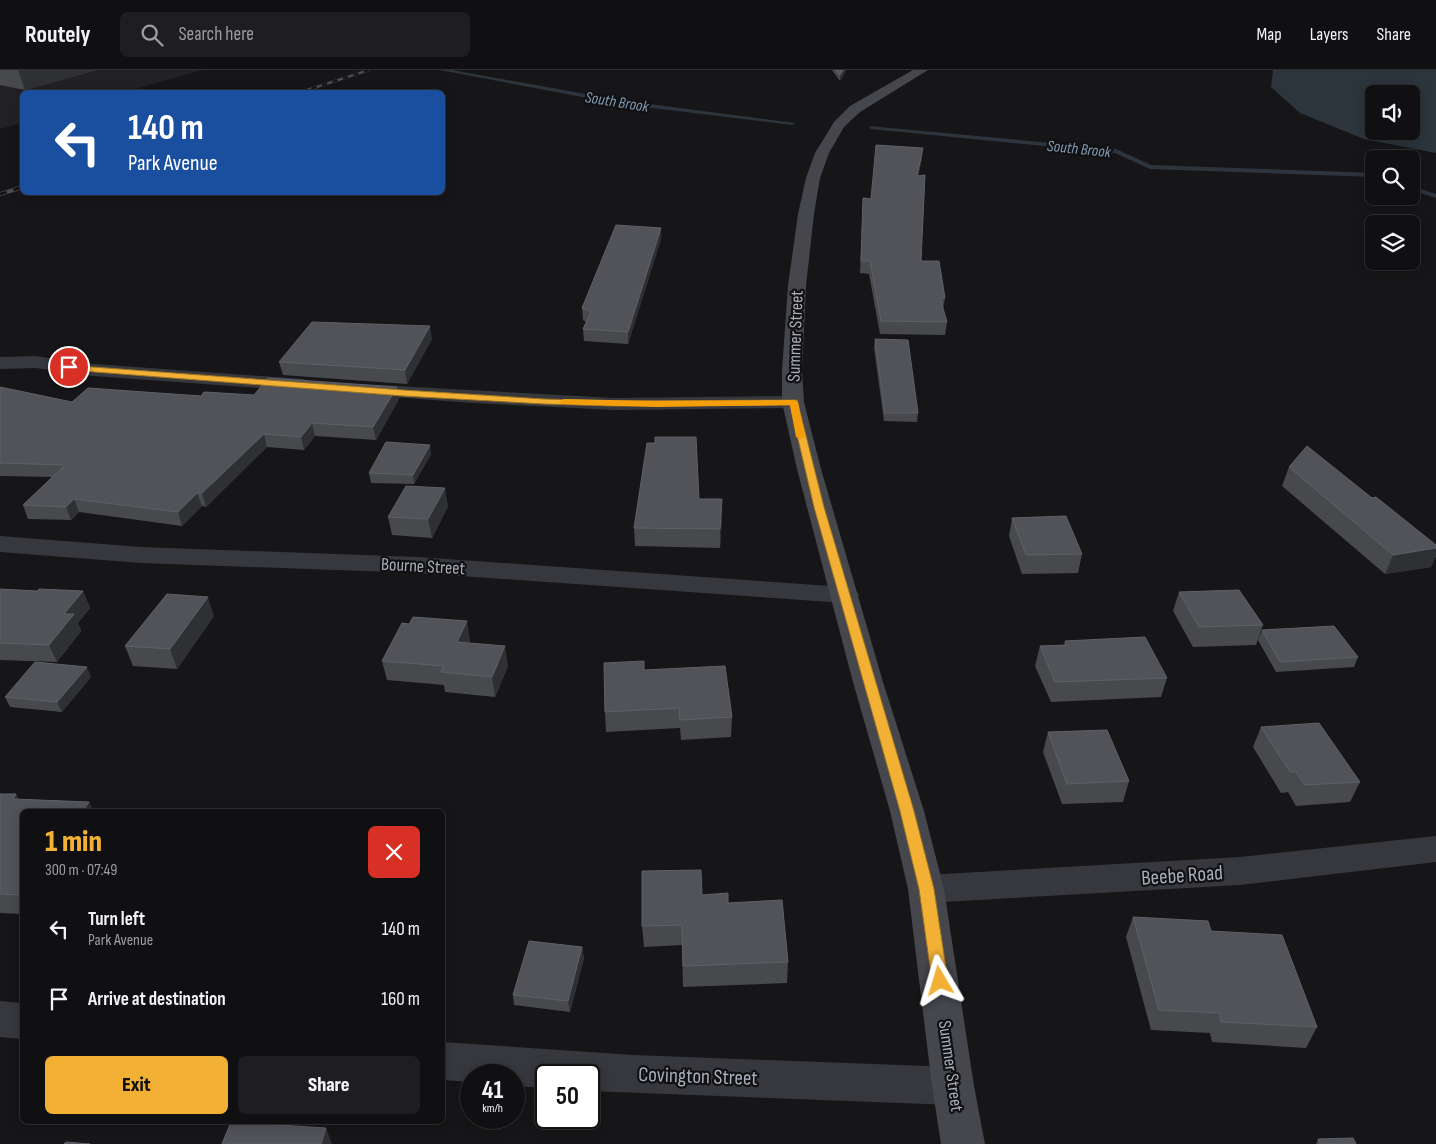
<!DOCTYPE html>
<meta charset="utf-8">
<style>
body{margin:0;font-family:"Sofia Sans Condensed",sans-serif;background:#1e1e20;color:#f1f3f6;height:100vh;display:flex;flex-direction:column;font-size:19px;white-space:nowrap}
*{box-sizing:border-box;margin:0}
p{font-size:16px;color:#9c9d9f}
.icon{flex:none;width:28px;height:28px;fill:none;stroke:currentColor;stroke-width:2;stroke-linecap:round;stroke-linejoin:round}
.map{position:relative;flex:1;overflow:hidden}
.details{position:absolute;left:20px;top:739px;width:425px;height:315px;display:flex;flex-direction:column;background:#101012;border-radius:8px;box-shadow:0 2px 12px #0003,0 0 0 1px #303032}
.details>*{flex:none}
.guide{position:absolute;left:20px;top:20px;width:425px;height:105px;border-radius:8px;box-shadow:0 2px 12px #0003,0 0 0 1px #303032;background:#1a4fa0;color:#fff;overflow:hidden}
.tools{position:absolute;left:1365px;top:15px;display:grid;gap:10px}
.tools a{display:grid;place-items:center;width:55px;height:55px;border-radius:8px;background:#101012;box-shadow:0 2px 12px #0003,0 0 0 1px #303032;font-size:25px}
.speed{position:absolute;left:460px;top:994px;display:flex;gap:10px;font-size:25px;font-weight:700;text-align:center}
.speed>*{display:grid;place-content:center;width:65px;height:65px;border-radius:50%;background:#101012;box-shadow:0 2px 12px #0003,0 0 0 1px #303032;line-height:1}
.speed small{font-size:12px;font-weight:400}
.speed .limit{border:2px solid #111;border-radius:8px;background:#fff;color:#111}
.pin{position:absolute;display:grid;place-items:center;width:42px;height:42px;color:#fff;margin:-21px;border:2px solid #fff;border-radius:50%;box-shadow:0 1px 5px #0007}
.me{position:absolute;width:55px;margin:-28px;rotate:353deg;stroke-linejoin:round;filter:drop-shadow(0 0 4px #0008)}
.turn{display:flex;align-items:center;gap:18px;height:105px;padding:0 25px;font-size:22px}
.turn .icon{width:65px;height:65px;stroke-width:2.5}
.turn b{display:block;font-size:35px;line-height:42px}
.round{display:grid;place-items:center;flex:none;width:52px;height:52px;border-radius:8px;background:#1e1e20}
.headline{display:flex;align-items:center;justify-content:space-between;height:85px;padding:0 25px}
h1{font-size:30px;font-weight:800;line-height:38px;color:#f2b134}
.primary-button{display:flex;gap:10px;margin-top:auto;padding:10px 25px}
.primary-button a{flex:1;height:58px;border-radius:8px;background:#f2b134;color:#111;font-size:20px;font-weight:800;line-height:58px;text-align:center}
.primary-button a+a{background:#1e1e20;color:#f1f3f6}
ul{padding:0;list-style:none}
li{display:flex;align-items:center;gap:15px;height:70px;padding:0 25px}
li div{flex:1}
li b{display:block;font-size:19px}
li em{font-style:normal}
header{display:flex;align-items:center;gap:30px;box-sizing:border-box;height:70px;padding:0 25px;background:#101012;border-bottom:1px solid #303032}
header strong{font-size:24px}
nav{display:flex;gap:28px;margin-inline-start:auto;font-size:18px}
.search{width:350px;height:45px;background:#1e1e20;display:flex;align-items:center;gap:12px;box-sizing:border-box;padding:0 18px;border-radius:8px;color:#9c9d9f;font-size:19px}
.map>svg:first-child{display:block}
</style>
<header>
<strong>Routely</strong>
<div class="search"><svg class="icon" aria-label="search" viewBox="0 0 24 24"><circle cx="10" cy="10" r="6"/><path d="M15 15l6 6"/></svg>Search here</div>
<nav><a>Map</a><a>Layers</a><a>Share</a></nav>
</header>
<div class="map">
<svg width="1436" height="1074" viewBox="0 0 1436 1074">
<rect width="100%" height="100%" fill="#161618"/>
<path fill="#222225" d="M 0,0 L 202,0 L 125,22 L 22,22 L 22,53 L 0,59 Z"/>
<path fill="#2c353c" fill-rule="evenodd" d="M 1273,0 L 1436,0 L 1436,83 L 1364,69 L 1300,43 L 1271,17 ZM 1374,24 L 1411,24 L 1411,61 L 1374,61 Z"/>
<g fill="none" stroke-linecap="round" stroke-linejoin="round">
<path fill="#2c353c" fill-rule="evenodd" d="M 440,0 L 452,0 L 619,30 L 795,53 L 792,55 L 619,34 Z
M 869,56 L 1116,79 L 1151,95 L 1374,103 L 1374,107 L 1150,99 L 1115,83 L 871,59 Z
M 1411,116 L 1436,124 L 1436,128 L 1411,120 Z"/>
<path fill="#37383d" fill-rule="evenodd" d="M 36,286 L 80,293 L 303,309 L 310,311 L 313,315 L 310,319 L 303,321 L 80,305 L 36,298 L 0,299 L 0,287 Z
M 360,314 L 615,328 L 793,326 L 801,327 L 804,332 L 801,337 L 793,338 L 615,340 L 473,333 L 353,324 L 349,320 L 353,316 Z
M 0,466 L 141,477 L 418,487 L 845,517 L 855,519 L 859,525 L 855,531 L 845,533 L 418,503 L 141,493 L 0,482 Z
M 1436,766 L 1436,792 L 1240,815 L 926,833 L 913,829 L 908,819 L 913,809 L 926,805 L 1240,787 Z
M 0,931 L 22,933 L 22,969 L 0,967 Z
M 442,972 L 634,985 L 953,997 L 968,1002 L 974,1016 L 968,1030 L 953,1035 L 589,1021 L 589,1005 L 546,1005 L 546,1018 L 514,1016 L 514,1005 L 471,1005 L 471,1012 L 442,1010 Z"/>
<path fill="#45474d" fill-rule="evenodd" d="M 913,0 L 928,0 L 860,42 L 844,57 L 829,83 L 820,108 L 814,144 L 806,216 L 802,301 L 804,332 L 821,399 L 883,612 L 924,741 L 944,819 L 974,1016 L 985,1074 L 941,1074 L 932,1016 L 908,819 L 890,741 L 853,612 L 797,399 L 782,332 L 782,301 L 788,216 L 798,144 L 806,108 L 815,83 L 834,52 L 850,36 Z"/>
<defs>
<path id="rail-far1" d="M 301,22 L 369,0
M 16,119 L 22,117"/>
<path id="rail" d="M 0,124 L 20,118"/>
</defs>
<use href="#rail-far1" stroke="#4a4c52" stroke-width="2.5"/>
<use href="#rail" stroke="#4a4c52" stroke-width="4"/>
<use href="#rail-far1" stroke="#111113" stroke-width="2" stroke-dasharray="5.5" stroke-linecap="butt"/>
<use href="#rail" stroke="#111113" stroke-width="2.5" stroke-dasharray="7" stroke-linecap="butt"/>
</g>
<path fill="#47494d" d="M 0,0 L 97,0 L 25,20 L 0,15 Z
M 832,0 L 846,0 L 840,11 Z
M 922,88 L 918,106 L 921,191 L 945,228 L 943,239 L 947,252 L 945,265 L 880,264 L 869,204 L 860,203 L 863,128 L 871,129 Z
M 661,169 L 628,274 L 584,271 L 583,259 L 586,252 L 583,250 L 582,238 Z
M 432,269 L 407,314 L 283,305 L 279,292 Z
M 875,269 L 918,343 L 917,352 L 884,351 L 874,278 Z
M 0,317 L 72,332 L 201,326 L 254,325 L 397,317 L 399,329 L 376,370 L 315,366 L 304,380 L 267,377 L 206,437 L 202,436 L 182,456 L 79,442 L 71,450 L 28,449 L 23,435 L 52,407 L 0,406 Z
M 431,384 L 414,414 L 371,413 L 369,403 Z
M 1289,397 L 1372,428 L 1436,475 L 1436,486 L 1431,497 L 1385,504 L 1282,416 Z
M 699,429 L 722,429 L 722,448 L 720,478 L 635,476 L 634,458 Z
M 448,436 L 432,468 L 392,465 L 388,447 Z
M 1012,448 L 1082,484 L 1078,503 L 1022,504 L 1009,466 Z
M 0,519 L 37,521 L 83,521 L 90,538 L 78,553 L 81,561 L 57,592 L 0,590 Z
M 1179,522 L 1263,555 L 1256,575 L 1193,577 L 1173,541 Z
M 214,546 L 177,599 L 133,596 L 125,576 Z
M 1262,560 L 1358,587 L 1354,597 L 1276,602 L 1258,570 Z
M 470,570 L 469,573 L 508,596 L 495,627 L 445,622 L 444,615 L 387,610 L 382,591 Z
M 1065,571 L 1167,608 L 1161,627 L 1051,632 L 1035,596 L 1040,576 L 1064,575 Z
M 644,600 L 732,647 L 731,667 L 681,670 L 680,658 L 606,662 L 605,642 Z
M 91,607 L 62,642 L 10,637 L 5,627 Z
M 1261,657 L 1360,712 L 1350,732 L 1296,736 L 1288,722 L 1281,723 L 1253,677 Z
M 1048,662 L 1129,711 L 1123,732 L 1062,734 L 1043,682 Z
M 0,724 L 16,724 L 18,729 L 89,732 L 93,741 L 22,741 L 22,844 L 0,843 Z
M 702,825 L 728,833 L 788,892 L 787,913 L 683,917 L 682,875 L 644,877 L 642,856 Z
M 1133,847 L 1211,861 L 1317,957 L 1306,978 L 1212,972 L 1210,963 L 1151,960 L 1126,867 Z
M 582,877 L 584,888 L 570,942 L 514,935 L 513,925 Z
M 1318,1069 L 1356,1074 L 1316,1074 Z"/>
<path fill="#2f3033" d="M 18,0 L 97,0 L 25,20 Z
M 843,0 L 846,0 L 840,11 L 840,5 Z
M 923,78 L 922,88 L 916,117 L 917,106 Z
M 661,158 L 661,169 L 628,274 L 628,262 Z
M 430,256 L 432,269 L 407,314 L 405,300 Z
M 397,317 L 399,329 L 376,370 L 373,357 Z
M 312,353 L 315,366 L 304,380 L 301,367 Z
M 264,364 L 267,377 L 206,437 L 202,423 Z
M 430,375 L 431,384 L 414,414 L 413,405 Z
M 445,418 L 448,436 L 432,468 L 428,449 Z
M 197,423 L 202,436 L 182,456 L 178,442 Z
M 74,429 L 79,442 L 71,450 L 66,437 Z
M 722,429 L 722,448 L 720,478 L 720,459 Z
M 1436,478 L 1436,486 L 1431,497 L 1385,504 L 1393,485 Z
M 83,521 L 90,538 L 78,553 L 81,561 L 57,592 L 49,575 L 64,544 Z
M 208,527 L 214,546 L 177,599 L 170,579 Z
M 467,551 L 470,570 L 460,592 L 457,572 Z
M 505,576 L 508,596 L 495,627 L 492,607 Z
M 87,597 L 91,607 L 62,642 L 57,632 Z
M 16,724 L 25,741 L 13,729 Z
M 89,732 L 93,741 L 83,741 Z
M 582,877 L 584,888 L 570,942 L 568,931 Z
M 326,1058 L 332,1074 L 321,1074 Z"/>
<path fill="#525359" stroke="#5f6168" d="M 836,0 L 843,0 L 840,5 Z
M 876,75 L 923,78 L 917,106 L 925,105 L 921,191 L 939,191 L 945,228 L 940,228 L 947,252 L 881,251 L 870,191 L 861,191 L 863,128 L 871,129 Z
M 616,155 L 661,158 L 628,262 L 583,259 L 591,242 L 582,238 Z
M 312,252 L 430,256 L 405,300 L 279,292 Z
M 875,269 L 908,270 L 918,343 L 885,343 Z
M 268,308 L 397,317 L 373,357 L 312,353 L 301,367 L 264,364 L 202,423 L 197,423 L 178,442 L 74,429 L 66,437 L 23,435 L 65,395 L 0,393 L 0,317 L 72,332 L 88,318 L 201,326 L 204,322 L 254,325 Z
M 655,367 L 696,367 L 699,429 L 722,429 L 720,459 L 634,458 L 647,373 L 655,373 Z
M 386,372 L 430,375 L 413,405 L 369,403 Z
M 1307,376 L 1372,428 L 1376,427 L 1436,475 L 1436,478 L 1393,485 L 1289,397 Z
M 406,416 L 445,418 L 428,449 L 388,447 Z
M 1066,446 L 1082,484 L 1026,485 L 1012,448 Z
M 0,519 L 37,521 L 39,519 L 83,521 L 64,544 L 74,544 L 49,575 L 0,573 Z
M 1239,520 L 1263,555 L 1199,557 L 1179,522 Z
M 167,524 L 208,527 L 170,579 L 125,576 Z
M 413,547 L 467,551 L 457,572 L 505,576 L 492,607 L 441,602 L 444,596 L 382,591 L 402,553 L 409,554 Z
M 1334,556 L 1358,587 L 1280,592 L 1262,560 Z
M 1145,567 L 1167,608 L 1055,612 L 1040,576 L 1067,575 L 1065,571 Z
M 644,591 L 644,600 L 725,596 L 732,647 L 680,650 L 679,638 L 605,642 L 604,593 Z
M 35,592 L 87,597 L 57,632 L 5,627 Z
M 1319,653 L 1360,712 L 1305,715 L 1296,702 L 1290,702 L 1261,657 Z
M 1107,660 L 1129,711 L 1067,714 L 1048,662 Z
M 0,724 L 16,724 L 13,729 L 89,732 L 83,741 L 22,741 L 22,825 L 0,824 Z
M 701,800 L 702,825 L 728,823 L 728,833 L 782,830 L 788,892 L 683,896 L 682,855 L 642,856 L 642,801 Z
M 1133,847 L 1208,851 L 1211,861 L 1282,865 L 1317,957 L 1221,952 L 1220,943 L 1159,940 Z
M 529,871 L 582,877 L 568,931 L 513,925 Z
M 231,1052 L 326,1058 L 321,1074 L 222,1074 Z
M 1353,1068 L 1356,1074 L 1320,1074 L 1318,1069 Z
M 66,1072 L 90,1074 L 64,1074 Z"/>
<path fill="#f2b134" stroke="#9d7322" d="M 66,295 L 403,320 L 544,329 L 615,331 L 797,330 L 824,437 L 914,741 L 934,819 L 948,911 L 945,916 L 940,918 L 934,916 L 932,911 L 919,819 L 900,741 L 814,437 L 790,335 L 615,336 L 544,334 L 403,326 L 69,300 L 65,297 Z"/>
<path fill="#f59e0b" d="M 564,329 L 655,331 L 793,330 L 798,332 L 805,367 L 801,369 L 796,367 L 790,335 L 655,337 L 561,334 L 559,332 Z"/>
<g text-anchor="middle" stroke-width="4.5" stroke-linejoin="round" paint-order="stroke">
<g font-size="16" font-style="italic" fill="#7f9bb3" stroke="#111113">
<text transform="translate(617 31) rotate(9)" y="6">South Brook</text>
<text transform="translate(1079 78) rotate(6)" y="6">South Brook</text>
</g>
<g font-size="18" fill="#a8adb8" stroke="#111113">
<text transform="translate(795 266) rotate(-88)" y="6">Summer Street</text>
<text transform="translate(423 496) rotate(3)" y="6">Bourne Street</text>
<text transform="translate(951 996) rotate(82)" y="6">Summer Street</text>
</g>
<g font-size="21" fill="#a8adb8" stroke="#111113">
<text transform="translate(1182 805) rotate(-4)" y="7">Beebe Road</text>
<text transform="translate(698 1006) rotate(2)" y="7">Covington Street</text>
</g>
</g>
</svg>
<div class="tools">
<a><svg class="icon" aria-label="sound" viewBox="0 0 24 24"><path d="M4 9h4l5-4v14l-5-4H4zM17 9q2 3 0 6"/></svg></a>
<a><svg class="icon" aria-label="search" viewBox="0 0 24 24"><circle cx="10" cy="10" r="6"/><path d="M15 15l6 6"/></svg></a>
<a><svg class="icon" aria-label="layers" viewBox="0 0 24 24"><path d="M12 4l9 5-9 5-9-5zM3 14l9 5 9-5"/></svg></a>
</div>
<div class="speed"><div>41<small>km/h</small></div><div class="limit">50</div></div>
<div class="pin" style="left:69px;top:297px;background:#d93025"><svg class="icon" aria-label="arrive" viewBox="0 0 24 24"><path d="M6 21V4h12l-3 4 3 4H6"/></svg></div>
<svg class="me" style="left:940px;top:911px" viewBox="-20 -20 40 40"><path d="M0-17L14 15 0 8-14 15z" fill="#f2b134" stroke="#fff" stroke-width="4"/></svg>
<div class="guide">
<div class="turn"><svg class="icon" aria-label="left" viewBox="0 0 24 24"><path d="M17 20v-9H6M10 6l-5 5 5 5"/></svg><div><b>140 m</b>Park Avenue</div></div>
</div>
<section class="details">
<div class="headline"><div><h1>1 min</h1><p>300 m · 07:49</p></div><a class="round" style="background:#d93025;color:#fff"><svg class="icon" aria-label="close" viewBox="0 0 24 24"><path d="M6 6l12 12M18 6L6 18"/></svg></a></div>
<ul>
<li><svg class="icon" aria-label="left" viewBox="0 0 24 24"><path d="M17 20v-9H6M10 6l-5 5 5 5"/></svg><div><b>Turn left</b><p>Park Avenue</p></div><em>140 m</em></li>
<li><svg class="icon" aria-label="arrive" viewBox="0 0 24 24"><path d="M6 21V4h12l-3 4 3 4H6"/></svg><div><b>Arrive at destination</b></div><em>160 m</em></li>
</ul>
<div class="primary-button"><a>Exit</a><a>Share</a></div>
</section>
</div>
